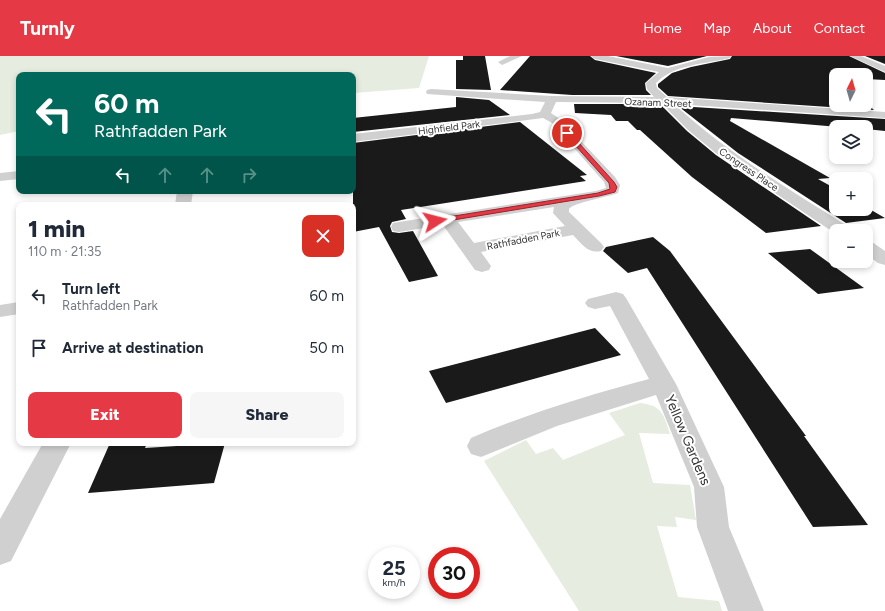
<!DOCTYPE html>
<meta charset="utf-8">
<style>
body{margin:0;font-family:Figtree,sans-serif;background:#f6f6f7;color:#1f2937;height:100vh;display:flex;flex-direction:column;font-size:15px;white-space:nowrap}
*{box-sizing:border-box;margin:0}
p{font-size:13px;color:#747a83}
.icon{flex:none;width:22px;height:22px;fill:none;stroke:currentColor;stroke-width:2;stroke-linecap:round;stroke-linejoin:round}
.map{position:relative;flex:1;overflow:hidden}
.details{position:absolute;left:16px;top:146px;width:340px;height:244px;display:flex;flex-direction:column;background:#fff;border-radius:8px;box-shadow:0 2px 6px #0003}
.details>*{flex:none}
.banner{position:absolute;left:16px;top:16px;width:340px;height:122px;border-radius:8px;box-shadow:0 2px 6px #0003;background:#00695c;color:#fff;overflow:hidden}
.needle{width:26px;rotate:5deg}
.buttons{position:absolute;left:829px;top:12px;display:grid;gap:8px}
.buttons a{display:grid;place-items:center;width:44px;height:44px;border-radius:8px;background:#fff;box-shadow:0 2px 6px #0003;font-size:20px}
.speed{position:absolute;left:368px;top:491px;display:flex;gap:8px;font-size:20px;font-weight:700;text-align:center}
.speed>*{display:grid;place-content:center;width:52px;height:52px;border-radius:50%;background:#fff;box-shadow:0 2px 6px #0003;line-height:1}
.speed small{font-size:10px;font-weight:400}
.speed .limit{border:6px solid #d22;background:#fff;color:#111}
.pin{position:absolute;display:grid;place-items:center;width:34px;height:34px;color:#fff;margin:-17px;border:2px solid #fff;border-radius:50%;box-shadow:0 1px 4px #0007}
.me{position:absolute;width:44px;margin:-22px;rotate:81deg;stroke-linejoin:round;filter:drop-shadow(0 0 3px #0008)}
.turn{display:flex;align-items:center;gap:14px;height:84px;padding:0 12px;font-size:18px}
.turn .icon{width:52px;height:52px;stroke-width:2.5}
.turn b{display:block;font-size:28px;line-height:34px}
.lanes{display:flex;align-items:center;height:38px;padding:0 12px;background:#0003;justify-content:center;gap:20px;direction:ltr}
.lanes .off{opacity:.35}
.round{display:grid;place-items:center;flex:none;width:42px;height:42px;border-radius:8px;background:#f6f6f7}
.overview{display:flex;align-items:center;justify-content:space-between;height:68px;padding:0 12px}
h1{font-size:24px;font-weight:800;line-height:30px}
.button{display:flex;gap:8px;margin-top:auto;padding:8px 12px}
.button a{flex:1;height:46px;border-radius:8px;background:#e63946;color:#fff;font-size:16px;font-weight:800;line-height:46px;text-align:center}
.button a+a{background:#f6f6f7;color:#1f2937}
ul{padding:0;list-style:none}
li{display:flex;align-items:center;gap:12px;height:52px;padding:0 12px}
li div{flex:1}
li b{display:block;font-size:15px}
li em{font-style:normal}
header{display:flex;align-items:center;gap:24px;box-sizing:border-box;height:56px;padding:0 20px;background:#e63946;color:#fff}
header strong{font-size:19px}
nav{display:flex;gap:22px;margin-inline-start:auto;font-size:14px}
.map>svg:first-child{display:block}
</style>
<header>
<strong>Turnly</strong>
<nav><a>Home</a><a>Map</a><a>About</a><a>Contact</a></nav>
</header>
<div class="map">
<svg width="885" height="555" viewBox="0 0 885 555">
<rect width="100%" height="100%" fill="#fff"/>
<path fill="#e6ecdf" d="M 0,0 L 429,0 L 419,32 L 353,37 L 353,19 L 19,19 L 19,75 L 0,79 Z
M 640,347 C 662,349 664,359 670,378 L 639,377 L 653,427 L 690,429 L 696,464 L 675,461 L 677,471 L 657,470 L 678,541 L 719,545 L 722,555 L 579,555 L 484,405 L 526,384 L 536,398 L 553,392 L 563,404 L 625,379 L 609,357 Z"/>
<path fill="#1a1a1a" d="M 463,0 L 485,0 L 491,34 L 456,33 L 456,4 L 463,4 Z
M 530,0 L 590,0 L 595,4 L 656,17 L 645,27 L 646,34 L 651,39 L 572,39 L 500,34 Z
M 616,0 L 707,0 L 668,10 Z
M 732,0 L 849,0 L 885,17 L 885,24 L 866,23 L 866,19 L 836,19 L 836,49 L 866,49 L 866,47 L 874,54 L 668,40 L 658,31 L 658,28 L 672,17 L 691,11 L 730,3 Z
M 865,0 L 885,0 L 885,8 Z
M 456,41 L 489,44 L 510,59 L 353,76 L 353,62 L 456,51 Z
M 574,48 L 660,48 L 687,75 L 716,99 L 821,170 L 766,177 L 692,121 L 640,74 L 637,74 L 628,65 L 616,65 L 611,59 L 575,57 Z
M 678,50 L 885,63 L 885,75 L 866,73 L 866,71 L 839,71 L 731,62 L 730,65 L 830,122 L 818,123 L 836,133 L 836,153 L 866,153 L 866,151 L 885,162 L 846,167 L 738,97 Z
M 520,66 L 587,119 L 580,120 L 586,125 L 401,154 L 406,163 L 392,166 L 390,170 L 392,176 L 399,177 L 413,175 L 438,220 L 409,226 L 379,171 L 353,176 L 353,87 Z
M 653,181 L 670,195 L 806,380 L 804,380 L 868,469 L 813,471 L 647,212 L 628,217 L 603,195 L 606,191 Z
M 810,193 L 864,232 L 818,238 L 768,197 Z
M 595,272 L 621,299 L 446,347 L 429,315 Z
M 110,387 L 147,387 L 145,392 L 225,387 L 214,427 L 88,437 Z"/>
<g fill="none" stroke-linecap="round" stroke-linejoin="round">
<path fill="#d0d0d0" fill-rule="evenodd" d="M 510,0 L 522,0 L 502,9 L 498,6 Z
M 591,0 L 608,0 L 668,12 L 709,1 L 731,0 L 730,2 C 706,8 674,8 656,27 L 657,32 L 667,41 L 885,56 L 885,62 L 674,48 C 727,97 789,133 849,171 L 852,175 L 836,175 L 836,178 L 717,98 L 688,74 L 661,47 L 556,46 L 551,57 L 560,63 L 615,121 L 620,129 L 618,137 C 608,141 572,147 569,153 L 569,156 L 601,187 L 604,191 L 601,195 C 588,198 582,188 573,179 L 481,196 L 491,210 L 489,214 L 482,216 L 475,214 L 443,169 L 399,176 L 393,175 L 391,171 L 393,167 L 399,166 L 596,135 L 606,132 L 604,126 L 552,67 L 543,62 L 353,86 L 353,78 L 532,58 L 540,56 L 545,46 L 427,38 L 426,36 L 427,34 L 431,33 L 552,40 L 654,41 L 647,33 L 646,27 L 659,16 L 595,3 ZM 554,151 L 553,157 L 565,170 L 474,187 L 458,166 Z
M 850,0 L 861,0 L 885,10 L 885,16 Z
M 19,115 L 19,123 L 0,125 L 0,117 Z
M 177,135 L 193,135 L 191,149 L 175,149 Z
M 866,185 L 872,186 L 885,195 L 885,209 L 878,207 L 866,198 Z
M 616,236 L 623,238 L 626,242 L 676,328 L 724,431 L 729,471 L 764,555 L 728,555 L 697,471 L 694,431 L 656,339 L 557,370 L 481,401 L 471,398 L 467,390 L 471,382 C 529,357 589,339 649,323 L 610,250 L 595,253 L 588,251 L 585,247 L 588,243 Z
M 19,246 L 19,258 L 0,261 L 0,249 Z
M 43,387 L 71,387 L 11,505 L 0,509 L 0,463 Z"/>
</g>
<path fill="#e63946" stroke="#96252e" d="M 565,76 L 569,76 L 614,126 L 617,131 L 615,136 L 599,140 L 435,167 L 432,165 L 435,163 L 598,137 L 610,133 L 609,127 L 565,78 Z"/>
<g text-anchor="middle" stroke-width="4" stroke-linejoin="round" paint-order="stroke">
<g font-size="10" fill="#333" stroke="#fff">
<text transform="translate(658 46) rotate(2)" y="4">Ozanam Street</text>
<text transform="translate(449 71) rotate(-7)" y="4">Highfield Park</text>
<text transform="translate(749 113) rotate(34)" y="4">Congress Place</text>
<text transform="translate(523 183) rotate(-11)" y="4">Rathfadden Park</text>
</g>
<g font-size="14" fill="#333" stroke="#fff">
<text transform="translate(688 384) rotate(67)" y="5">Yellow Gardens</text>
</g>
</g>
</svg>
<div class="buttons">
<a><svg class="needle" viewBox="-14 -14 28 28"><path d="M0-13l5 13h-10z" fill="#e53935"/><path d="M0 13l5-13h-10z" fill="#747a83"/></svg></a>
<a><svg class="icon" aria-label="layers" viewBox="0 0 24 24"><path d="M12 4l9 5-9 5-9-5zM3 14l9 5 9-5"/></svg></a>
<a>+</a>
<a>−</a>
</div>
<div class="speed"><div>25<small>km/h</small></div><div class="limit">30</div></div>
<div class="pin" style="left:567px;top:77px;background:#d93025"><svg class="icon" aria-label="arrive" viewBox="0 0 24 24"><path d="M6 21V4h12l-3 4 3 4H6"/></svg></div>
<svg class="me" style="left:435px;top:165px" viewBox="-20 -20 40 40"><path d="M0-17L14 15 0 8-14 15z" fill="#e63946" stroke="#fff" stroke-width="4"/></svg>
<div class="banner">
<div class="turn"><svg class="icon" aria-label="left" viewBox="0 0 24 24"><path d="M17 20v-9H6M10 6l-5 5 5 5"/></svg><div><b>60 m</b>Rathfadden Park</div></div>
<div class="lanes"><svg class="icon" aria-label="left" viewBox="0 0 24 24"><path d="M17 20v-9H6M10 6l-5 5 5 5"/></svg><svg class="icon off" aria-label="ahead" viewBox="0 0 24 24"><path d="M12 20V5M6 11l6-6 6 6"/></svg><svg class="icon off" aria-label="ahead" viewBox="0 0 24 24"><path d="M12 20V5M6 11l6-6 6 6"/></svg><svg class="icon off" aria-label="right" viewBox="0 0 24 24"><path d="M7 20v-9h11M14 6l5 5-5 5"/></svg></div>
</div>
<section class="details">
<div class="overview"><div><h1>1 min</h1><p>110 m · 21:35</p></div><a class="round" style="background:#d93025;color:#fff"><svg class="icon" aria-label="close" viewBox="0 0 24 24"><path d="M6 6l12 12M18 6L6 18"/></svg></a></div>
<ul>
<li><svg class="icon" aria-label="left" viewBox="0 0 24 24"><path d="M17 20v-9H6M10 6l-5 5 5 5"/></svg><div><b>Turn left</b><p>Rathfadden Park</p></div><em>60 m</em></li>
<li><svg class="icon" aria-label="arrive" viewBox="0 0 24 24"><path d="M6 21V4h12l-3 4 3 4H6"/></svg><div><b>Arrive at destination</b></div><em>50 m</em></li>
</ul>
<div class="button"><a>Exit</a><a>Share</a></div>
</section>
</div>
